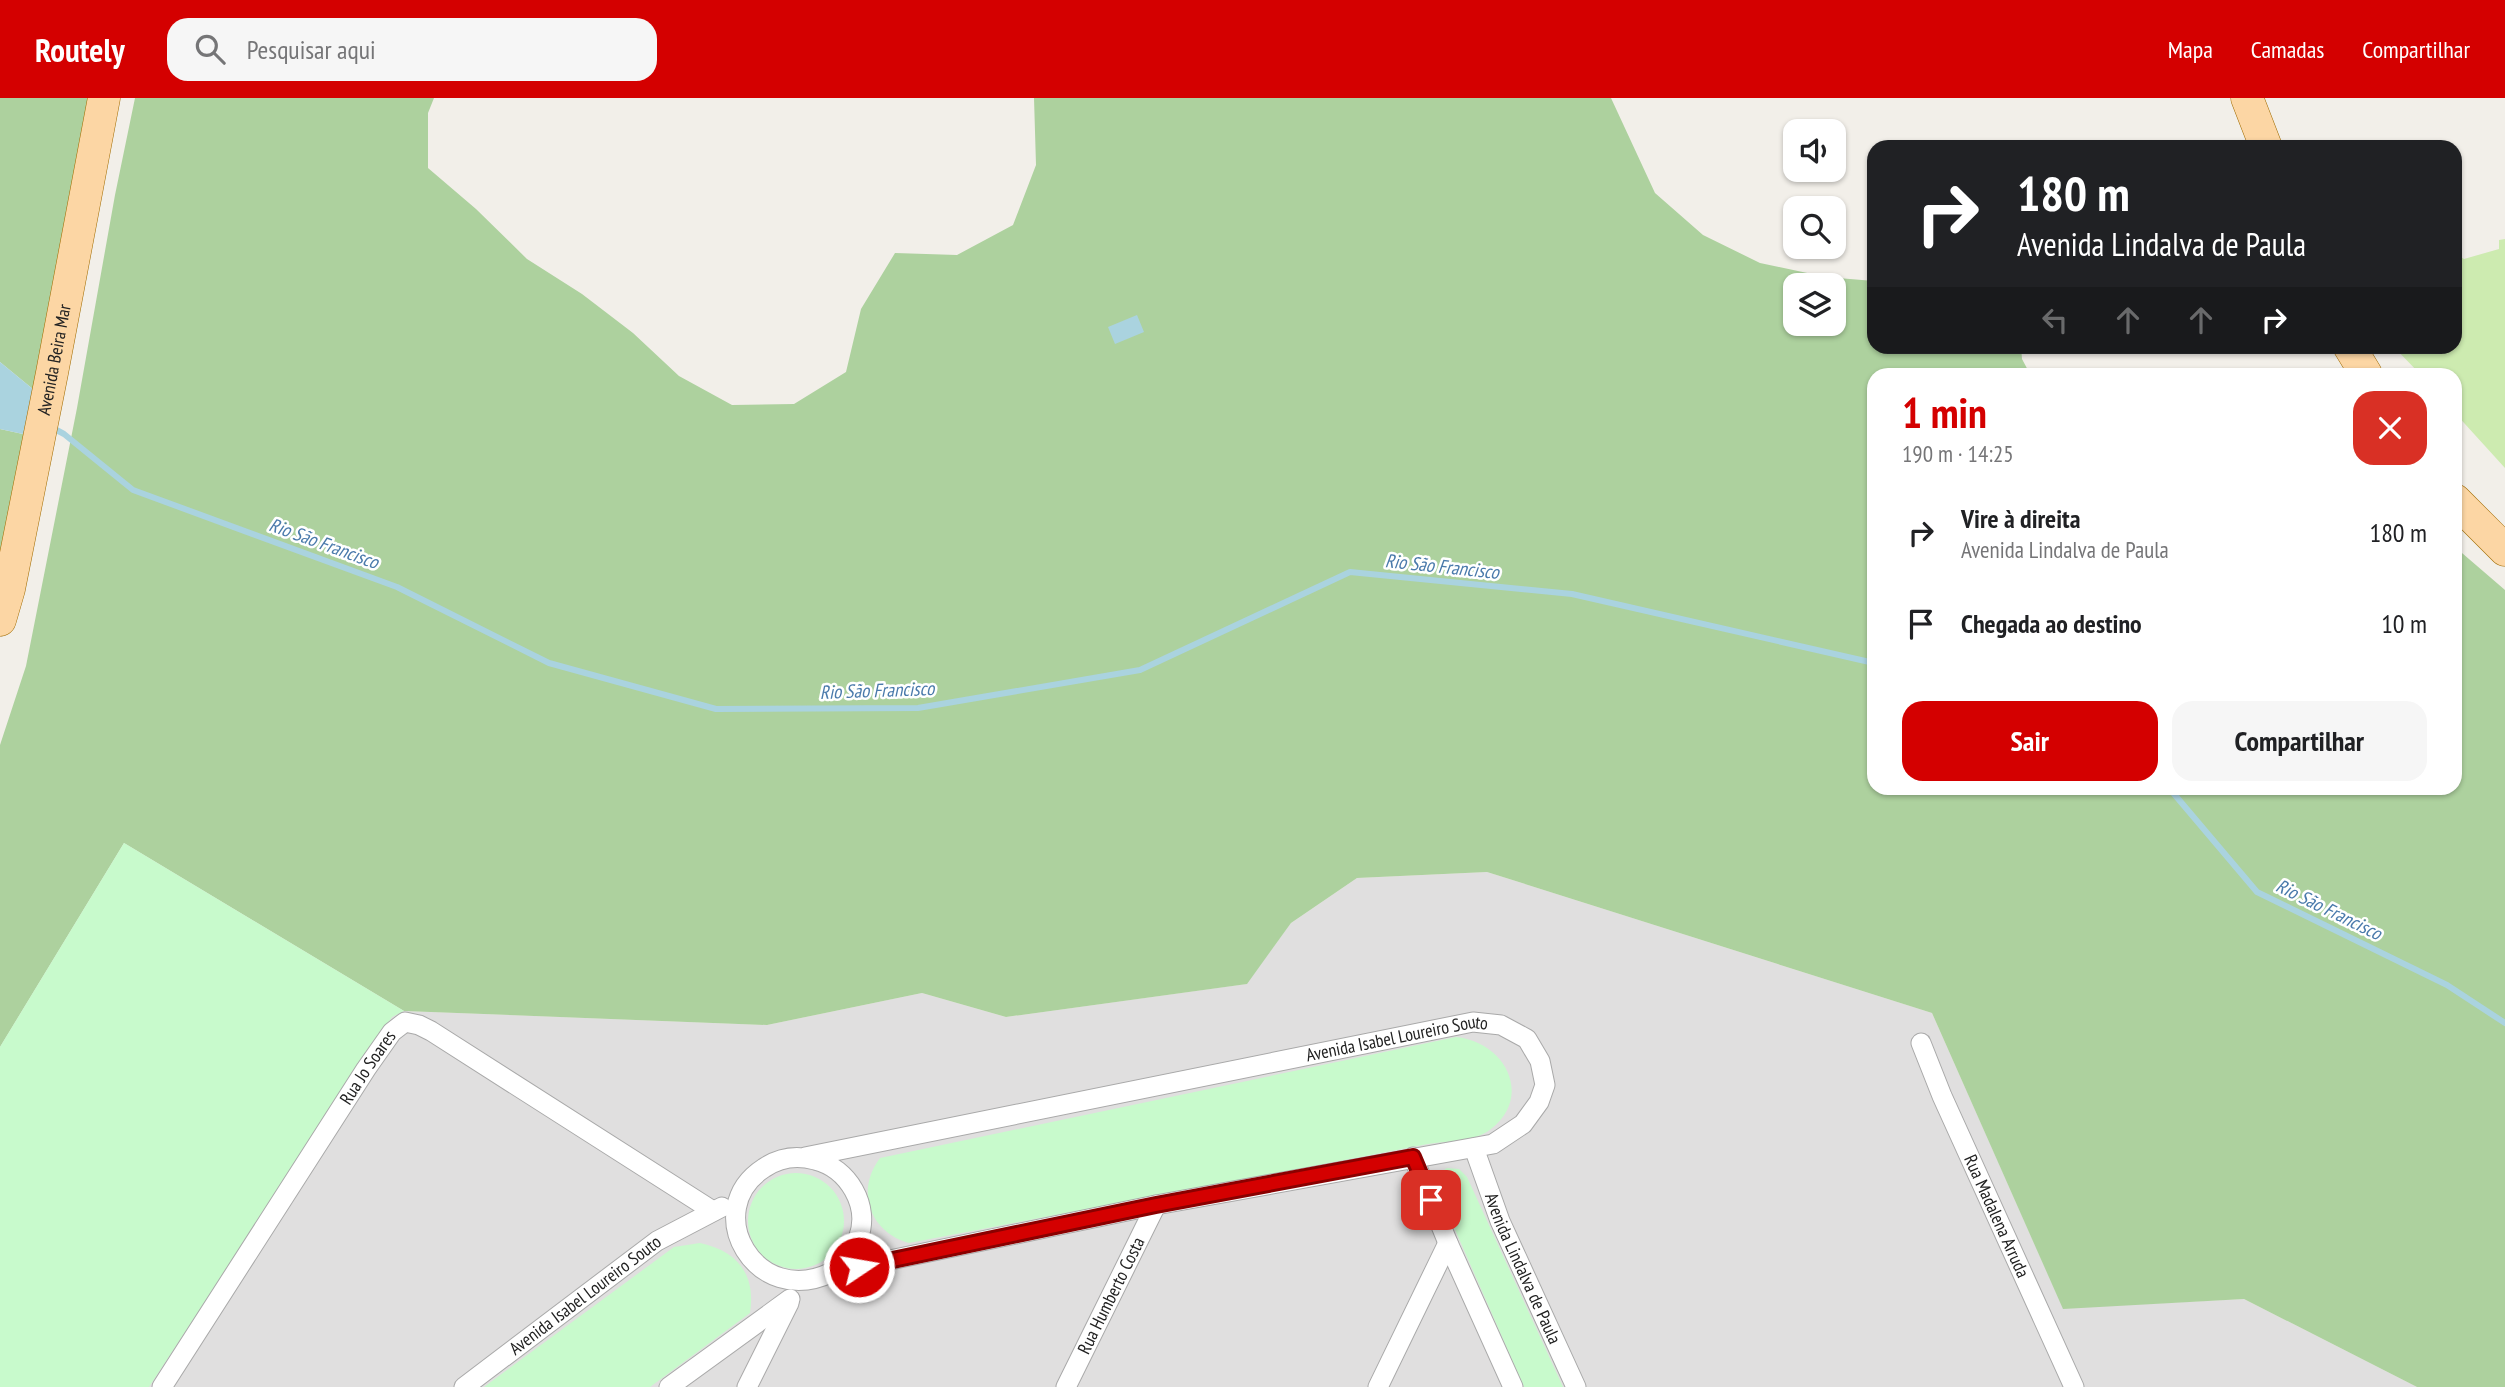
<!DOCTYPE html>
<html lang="pt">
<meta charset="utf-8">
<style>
body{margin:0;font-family:"PT Sans Narrow",sans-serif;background:#f6f6f6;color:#202124;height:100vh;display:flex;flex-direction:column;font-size:26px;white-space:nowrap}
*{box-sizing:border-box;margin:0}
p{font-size:23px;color:#757577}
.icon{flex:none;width:38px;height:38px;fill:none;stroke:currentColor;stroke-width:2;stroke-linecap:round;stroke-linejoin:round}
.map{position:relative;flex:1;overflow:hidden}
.details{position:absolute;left:1867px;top:270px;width:595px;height:427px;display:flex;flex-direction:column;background:#fff;border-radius:21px;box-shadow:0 2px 5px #0004}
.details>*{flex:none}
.banner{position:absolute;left:1867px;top:42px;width:595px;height:214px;border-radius:21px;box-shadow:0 2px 5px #0004;background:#202124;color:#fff;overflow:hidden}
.buttons{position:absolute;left:1783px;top:21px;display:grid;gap:14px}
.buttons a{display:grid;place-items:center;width:63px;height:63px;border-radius:14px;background:#fff;box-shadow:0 2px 5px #0004;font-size:35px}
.pin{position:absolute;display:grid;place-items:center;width:60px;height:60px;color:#fff;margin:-30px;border-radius:14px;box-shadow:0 4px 10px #0006}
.me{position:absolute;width:77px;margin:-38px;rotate:78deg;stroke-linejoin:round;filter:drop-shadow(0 0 5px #0008)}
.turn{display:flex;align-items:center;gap:24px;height:147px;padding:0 35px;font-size:32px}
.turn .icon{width:91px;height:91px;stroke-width:2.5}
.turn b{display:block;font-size:49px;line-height:60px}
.lanes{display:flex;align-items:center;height:66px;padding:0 35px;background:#0003;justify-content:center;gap:35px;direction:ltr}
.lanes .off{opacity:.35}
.round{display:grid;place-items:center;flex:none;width:74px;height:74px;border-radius:21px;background:#f6f6f6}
.head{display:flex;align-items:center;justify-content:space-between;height:119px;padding:0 35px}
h1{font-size:42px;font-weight:800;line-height:52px;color:#d40000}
.primary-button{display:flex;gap:14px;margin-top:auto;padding:14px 35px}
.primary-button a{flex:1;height:80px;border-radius:21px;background:#d40000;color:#fff;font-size:28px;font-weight:800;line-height:80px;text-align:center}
.primary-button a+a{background:#f6f6f6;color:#202124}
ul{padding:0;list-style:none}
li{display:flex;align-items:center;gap:21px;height:91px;padding:0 35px}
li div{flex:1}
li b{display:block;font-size:26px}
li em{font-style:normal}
header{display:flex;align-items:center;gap:42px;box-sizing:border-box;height:98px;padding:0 35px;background:#d40000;color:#fff}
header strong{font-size:33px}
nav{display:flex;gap:38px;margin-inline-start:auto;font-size:24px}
.search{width:490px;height:63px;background:#f6f6f6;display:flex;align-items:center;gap:18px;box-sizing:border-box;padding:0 24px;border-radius:21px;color:#757577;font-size:26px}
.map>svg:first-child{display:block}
</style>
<header>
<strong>Routely</strong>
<div class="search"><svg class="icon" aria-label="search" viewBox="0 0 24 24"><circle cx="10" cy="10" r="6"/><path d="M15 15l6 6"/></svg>Pesquisar aqui</div>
<nav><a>Mapa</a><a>Camadas</a><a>Compartilhar</a></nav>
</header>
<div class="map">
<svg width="2505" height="1289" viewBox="0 0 2505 1289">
<rect width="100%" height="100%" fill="#f2efe9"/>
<path fill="#e0dfdf" d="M 124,745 L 404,913 L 767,927 L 922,895 L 1006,919 L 1246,886 L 1291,825 L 1357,780 L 1487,774 L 1932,915 L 2063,1210 L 2244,1201 L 2417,1289 L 0,1289 L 0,949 Z"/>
<path fill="#cdebb0" d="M 2505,141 L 2505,370 L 2455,315 L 2455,276 L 2420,276 L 2394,249 L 2455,248 L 2455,155 L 2464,161 L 2499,151 L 2499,142 Z"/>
<path fill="#add19e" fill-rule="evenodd" d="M 0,0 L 95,0 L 34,292 L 0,264 Z
M 135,0 L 434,0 L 428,15 L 428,70 L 476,111 L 527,161 L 582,196 L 633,235 L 679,278 L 732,307 L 794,306 L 846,274 L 861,211 L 895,155 L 957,157 L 1013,127 L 1036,67 L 1034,0 L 1611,0 L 1655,95 L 1703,137 L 1760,165 L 1826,179 L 1874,183 L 1874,248 L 2021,249 L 2022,261 L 2030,276 L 1874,276 L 1874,690 L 2455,690 L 2455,449 L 2505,492 L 2505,1289 L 2417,1289 L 2244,1201 L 2063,1211 L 1932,915 L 1487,774 L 1357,780 L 1291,825 L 1247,886 L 1006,919 L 922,895 L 767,927 L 404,913 L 124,745 L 0,949 L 0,647 L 26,568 L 77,310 L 115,97 ZM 1796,187 L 1834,187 L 1834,226 L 1796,226 Z
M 0,331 L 32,338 L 0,501 Z"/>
<path fill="#c8facc" d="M 124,745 L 404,913 L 392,919 L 149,1289 L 0,1289 L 0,949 Z
M 1456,939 C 1506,944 1533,999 1491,1031 C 1475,1044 1447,1043 1428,1046 L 909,1145 C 870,1134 855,1093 880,1060 Z
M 1447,1070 L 1459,1071 L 1467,1079 L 1563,1289 L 1524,1289 L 1435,1086 L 1438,1076 Z
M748 1123a48 48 0 1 1 96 0a48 48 0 1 1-96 0Z
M 700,1145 C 738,1153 756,1177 750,1215 L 650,1289 L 484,1289 L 674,1149 Z"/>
<path fill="#aad3df" d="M 1137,217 L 1144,234 L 1115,246 L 1108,229 Z
M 0,264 L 34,292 L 32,338 L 0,331 Z"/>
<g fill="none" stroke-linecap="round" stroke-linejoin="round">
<path stroke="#aad3df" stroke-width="6" d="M 51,329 L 64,336 L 133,392 L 397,489 L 549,565 L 716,611 L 918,610 L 1140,572 L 1350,474 L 1572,496 L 1874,565
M 2169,690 L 2257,794 L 2447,887 L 2505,925"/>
<defs>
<g id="minor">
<path id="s1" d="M 1921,945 L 1942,998 L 2074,1289"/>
<path id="s2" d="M 1474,1050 L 1500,1123 L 1576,1289"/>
<path id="s3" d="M 805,1059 L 1473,924 L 1501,927 L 1527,941 L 1540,963 L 1545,987 L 1539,1004 L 1523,1026 L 1493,1046 L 1156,1107 L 832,1174 C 756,1212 699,1112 764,1070 C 780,1059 797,1057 815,1062 C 848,1070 871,1108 858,1141 C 853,1156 843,1165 832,1174"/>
<path d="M 1413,1059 L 1448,1145 L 1513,1289"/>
<path id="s4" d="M 162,1289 L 366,971 L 392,934 L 405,924 L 419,927 L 431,933 L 713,1113"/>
<path id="s5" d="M 464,1289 L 657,1143 L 722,1109"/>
<path d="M 669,1289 L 790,1201"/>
<path d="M 747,1289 L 789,1205"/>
<path id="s6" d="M 1066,1289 L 1156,1107"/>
<path d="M 1378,1289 L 1448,1145"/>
</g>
<g id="primary">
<path d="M 2247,0 L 2266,49"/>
<path d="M 2349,248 L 2366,276"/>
<path d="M 2455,402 L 2505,452"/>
<path id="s7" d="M 0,522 L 9,491 L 52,275 L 104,0"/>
</g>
</defs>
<use href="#minor" stroke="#a9a9a9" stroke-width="21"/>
<use href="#primary" stroke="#a06b00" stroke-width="33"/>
<use href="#minor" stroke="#fff" stroke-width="19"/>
<use href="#primary" stroke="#fcd6a4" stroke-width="32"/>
</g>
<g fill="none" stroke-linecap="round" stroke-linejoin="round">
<defs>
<path id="route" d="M 859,1169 L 1156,1107 L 1413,1059 L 1431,1102"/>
</defs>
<use href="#route" stroke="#8a0000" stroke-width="18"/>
<use href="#route" stroke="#d40000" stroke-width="12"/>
</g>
<g text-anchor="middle" stroke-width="5" stroke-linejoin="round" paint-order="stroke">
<g font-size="18" fill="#222" stroke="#fff">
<text dy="6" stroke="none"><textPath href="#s7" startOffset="266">Avenida Beira Mar</textPath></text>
<text dy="6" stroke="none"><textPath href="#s3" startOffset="604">Avenida Isabel Loureiro Souto</textPath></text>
<text dy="6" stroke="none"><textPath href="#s4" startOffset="380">Rua Jo Soares</textPath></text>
<text dy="6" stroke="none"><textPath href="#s1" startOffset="189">Rua Madalena Arruda</textPath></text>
<text dy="6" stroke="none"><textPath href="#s2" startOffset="130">Avenida Lindalva de Paula</textPath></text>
<text dy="6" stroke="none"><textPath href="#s5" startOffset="152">Avenida Isabel Loureiro Souto</textPath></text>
<text dy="6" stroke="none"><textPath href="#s6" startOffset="102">Rua Humberto Costa</textPath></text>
</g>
<g font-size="19" font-style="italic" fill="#4a7aab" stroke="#fff">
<text transform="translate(324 445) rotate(20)" y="7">Rio São Francisco</text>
<text transform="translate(1442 468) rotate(6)" y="7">Rio São Francisco</text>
<text transform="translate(877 592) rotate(-2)" y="7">Rio São Francisco</text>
<text transform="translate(2329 811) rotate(26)" y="7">Rio São Francisco</text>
</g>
</g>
</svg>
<div class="buttons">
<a><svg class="icon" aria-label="sound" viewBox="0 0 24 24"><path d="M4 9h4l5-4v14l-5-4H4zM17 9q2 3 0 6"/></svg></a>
<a><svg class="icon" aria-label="search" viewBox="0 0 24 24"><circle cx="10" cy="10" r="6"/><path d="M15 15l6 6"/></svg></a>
<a><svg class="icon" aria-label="layers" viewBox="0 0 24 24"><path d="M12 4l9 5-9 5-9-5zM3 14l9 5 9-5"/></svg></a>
</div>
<div class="pin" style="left:1431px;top:1102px;background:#d93025"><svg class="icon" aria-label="arrive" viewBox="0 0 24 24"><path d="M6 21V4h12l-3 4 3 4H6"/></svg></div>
<svg class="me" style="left:859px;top:1169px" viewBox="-20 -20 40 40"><circle r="17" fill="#d40000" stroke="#fff" stroke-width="3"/><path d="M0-11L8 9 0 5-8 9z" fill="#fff"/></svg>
<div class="banner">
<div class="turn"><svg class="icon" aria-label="right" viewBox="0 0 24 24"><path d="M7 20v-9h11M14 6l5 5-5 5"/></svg><div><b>180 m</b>Avenida Lindalva de Paula</div></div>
<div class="lanes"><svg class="icon off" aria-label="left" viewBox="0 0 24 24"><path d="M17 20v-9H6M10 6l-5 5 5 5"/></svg><svg class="icon off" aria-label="ahead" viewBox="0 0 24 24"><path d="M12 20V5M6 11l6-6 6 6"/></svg><svg class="icon off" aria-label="ahead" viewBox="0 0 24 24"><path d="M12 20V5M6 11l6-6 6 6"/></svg><svg class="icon" aria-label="right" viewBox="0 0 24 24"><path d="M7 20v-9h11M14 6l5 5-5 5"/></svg></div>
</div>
<section class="details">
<div class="head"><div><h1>1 min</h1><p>190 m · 14:25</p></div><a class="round" style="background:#d93025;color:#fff"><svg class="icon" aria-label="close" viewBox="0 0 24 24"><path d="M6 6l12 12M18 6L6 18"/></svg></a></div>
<ul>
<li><svg class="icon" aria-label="right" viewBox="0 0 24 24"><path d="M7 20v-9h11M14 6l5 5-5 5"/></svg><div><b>Vire à direita</b><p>Avenida Lindalva de Paula</p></div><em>180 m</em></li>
<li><svg class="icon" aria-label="arrive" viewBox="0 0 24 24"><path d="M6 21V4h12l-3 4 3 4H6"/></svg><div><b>Chegada ao destino</b></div><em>10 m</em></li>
</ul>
<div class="primary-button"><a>Sair</a><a>Compartilhar</a></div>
</section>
</div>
